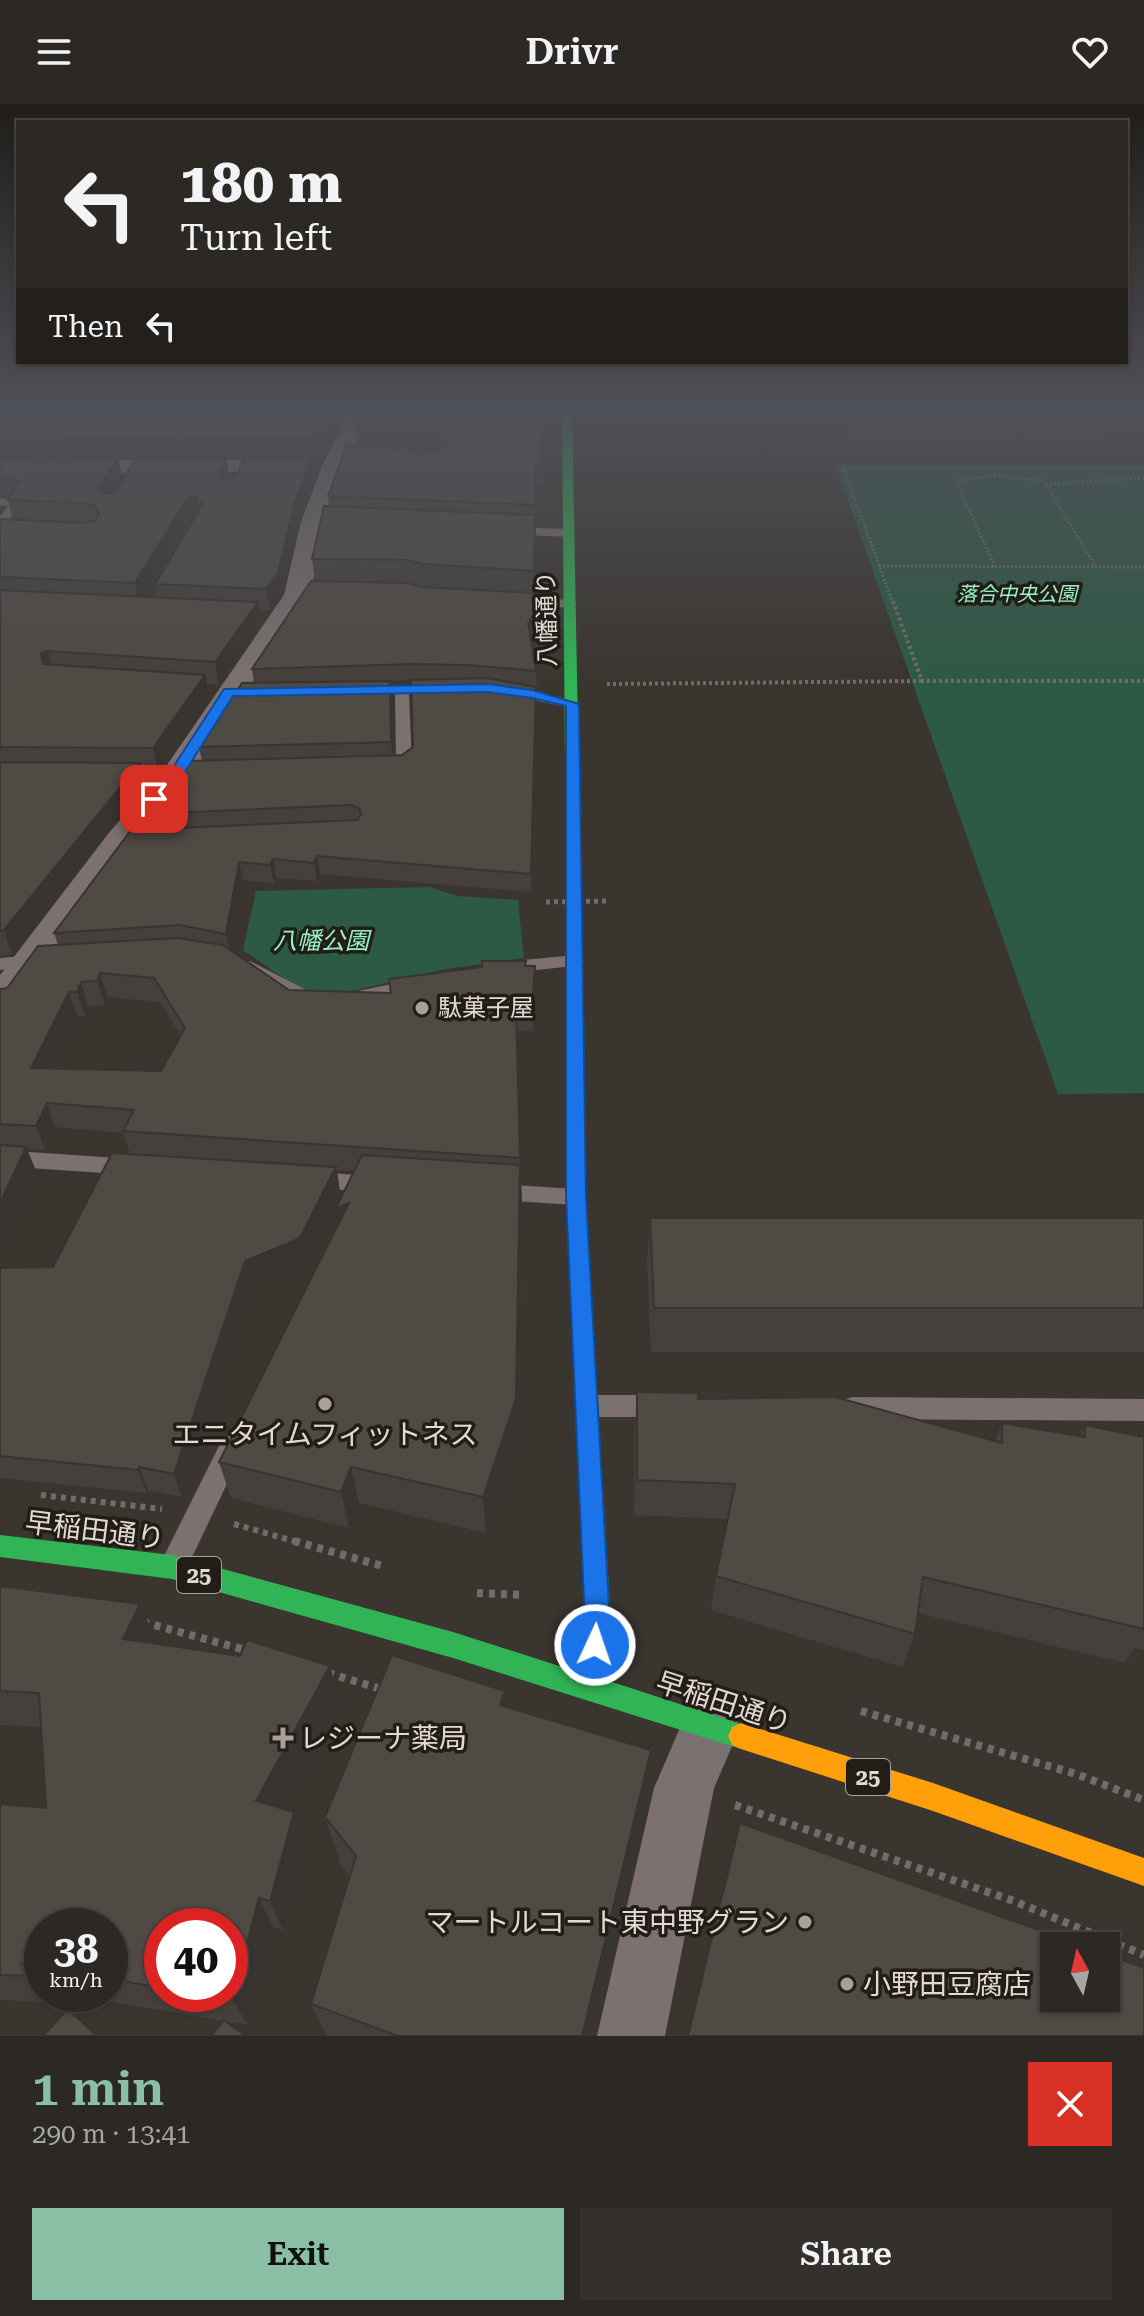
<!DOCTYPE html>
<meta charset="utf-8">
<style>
body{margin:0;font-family:"Roboto Serif","Noto Sans JP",serif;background:#34302b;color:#f1f3f6;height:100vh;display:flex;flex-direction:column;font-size:30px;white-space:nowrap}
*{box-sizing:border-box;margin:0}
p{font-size:26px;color:#a6a6a6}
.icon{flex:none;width:44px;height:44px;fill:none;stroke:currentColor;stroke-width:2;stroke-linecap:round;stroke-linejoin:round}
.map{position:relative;height:1932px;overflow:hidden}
.sheet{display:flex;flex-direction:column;background:#2c2823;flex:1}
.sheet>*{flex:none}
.banner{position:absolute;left:16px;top:16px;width:1112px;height:244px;border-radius:0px;box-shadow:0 2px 6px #0004,0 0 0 2px #484441;background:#2c2823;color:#f1f3f6;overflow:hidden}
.needle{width:52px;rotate:352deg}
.controls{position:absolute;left:1040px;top:1828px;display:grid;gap:16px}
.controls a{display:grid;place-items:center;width:80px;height:80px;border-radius:0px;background:#2c2823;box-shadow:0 2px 6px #0004,0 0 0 2px #484441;font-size:40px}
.speed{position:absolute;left:24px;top:1804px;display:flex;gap:16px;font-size:40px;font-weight:700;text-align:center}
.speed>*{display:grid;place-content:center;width:104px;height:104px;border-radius:50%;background:#2c2823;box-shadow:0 2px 6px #0004,0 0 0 2px #484441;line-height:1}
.speed small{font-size:20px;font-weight:400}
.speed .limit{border:12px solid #d22;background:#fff;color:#111}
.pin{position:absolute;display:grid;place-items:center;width:68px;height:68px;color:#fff;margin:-34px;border-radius:16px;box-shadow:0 4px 12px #0006}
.me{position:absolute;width:88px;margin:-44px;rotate:3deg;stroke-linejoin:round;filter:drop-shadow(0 0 6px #0008)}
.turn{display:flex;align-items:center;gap:28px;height:168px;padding:0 32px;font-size:36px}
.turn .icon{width:104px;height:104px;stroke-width:2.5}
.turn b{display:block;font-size:56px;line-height:68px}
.then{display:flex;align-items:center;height:76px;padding:0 32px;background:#0003;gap:16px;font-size:30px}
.round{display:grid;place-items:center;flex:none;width:84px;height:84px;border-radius:0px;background:#34302b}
.head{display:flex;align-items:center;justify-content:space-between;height:136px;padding:0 32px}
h1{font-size:48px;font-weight:600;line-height:60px;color:#8abfa5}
.button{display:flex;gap:16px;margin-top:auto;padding:16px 32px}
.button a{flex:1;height:92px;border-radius:0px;background:#8abfa5;color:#111;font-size:32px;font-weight:600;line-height:92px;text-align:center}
.button a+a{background:#34302b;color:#f1f3f6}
header{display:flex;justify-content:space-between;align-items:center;height:104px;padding:0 32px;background:#2c2823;font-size:36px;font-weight:600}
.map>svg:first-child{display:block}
</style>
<header><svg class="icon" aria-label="menu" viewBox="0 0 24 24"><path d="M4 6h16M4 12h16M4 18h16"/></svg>Drivr<svg class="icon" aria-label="heart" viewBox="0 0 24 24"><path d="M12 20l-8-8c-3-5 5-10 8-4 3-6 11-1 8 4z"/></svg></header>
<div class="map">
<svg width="1144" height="1932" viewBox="0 0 1144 1932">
<rect width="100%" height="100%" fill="#3b352f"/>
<path fill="#2d5a45" d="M 835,360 L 1144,360 L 1144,989 L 1058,990 Z
M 430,783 L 457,792 L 518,796 L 524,854 L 446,865 L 352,887 L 305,889 L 243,846 L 256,787 Z"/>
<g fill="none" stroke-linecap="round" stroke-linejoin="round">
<path stroke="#736b69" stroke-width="3" stroke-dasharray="2 2" stroke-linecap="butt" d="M 995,371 L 1044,377 L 1096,463
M 995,371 L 956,377 L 995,463
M 1046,380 L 1144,374
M 879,462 L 1144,463
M 893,499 L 843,364 L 1144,364"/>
<path stroke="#736b69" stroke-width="4" stroke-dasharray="3 3" stroke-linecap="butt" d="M 893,497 L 922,577 L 1144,577
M 607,580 L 922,577"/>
<path stroke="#736b69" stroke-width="6" stroke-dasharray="5 5" stroke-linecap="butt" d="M 41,1391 L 162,1405
M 234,1420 L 301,1439"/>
<path stroke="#736b69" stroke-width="8" stroke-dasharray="6 6" stroke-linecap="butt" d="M 294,1437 L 386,1463
M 477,1489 L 525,1491
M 143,1518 L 249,1547
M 328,1569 L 384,1586
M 861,1607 L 1076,1670 L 1144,1696
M 735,1701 L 1014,1797 L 1144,1851"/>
<path fill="#7c7170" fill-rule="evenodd" d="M 0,394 L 22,399 L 4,423 L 0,424 L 0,412 L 8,402 L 0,402 Z
M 508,423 L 569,425 L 575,429 L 569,433 L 504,430 L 502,427 Z
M 510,492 L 570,496 L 577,500 L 570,504 L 505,499 L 503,496 Z
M 438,580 L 443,581 L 443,587 L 409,590 L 412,661 L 404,666 L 384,664 L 384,658 L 396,656 L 395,590 L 366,591 L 359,587 L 366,583 Z
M 509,583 L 572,596 L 579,600 L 572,604 L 504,590 L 502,587 Z
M 116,668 L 170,669 L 178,674 L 170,679 L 110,676 L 108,673 Z
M 36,851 L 43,853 L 45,857 L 43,861 L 0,866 L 0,854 Z
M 575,851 L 582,853 L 584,857 L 582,861 L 502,870 L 493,864 L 502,858 Z
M 250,857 L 320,893 L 322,897 L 320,901 L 306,901 L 243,867 L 241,863 L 243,859 Z
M 416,875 L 423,877 L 425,881 L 423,885 L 353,900 L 344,894 L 353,888 Z
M 0,1046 L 133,1055 L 141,1057 L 144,1063 L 141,1069 L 133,1071 L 0,1062 Z
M 312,1068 L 376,1072 L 384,1074 L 387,1080 L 384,1086 L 376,1088 L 312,1084 L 304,1082 L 301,1076 L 304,1070 Z
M 496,1080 L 576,1085 L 584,1087 L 587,1093 L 584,1099 L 576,1101 L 496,1096 L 488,1094 L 485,1088 L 488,1082 Z
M 588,1291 L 664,1291 L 673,1294 L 676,1302 L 673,1310 L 664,1313 L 588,1313 L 579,1310 L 576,1302 L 579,1294 Z
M 852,1293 L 1144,1295 L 1144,1317 L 852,1315 L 843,1312 L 840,1304 L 843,1296 Z
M 232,1331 L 241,1334 L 245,1342 L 184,1470 L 174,1474 L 164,1470 L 160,1461 L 164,1452 L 223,1334 Z"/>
<path fill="#7c7170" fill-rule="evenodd" d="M 336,307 L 356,307 L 362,326 L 344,362 L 325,418 L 310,491 L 189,675 L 132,744 L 13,906 L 0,910 L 0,871 L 108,730 L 167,661 L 284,491 L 301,418 L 322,362 L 340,326 Z
M 293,355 L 304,362 L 301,367 L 0,371 L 0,357 Z
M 710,1594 L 731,1603 L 740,1624 L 714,1684 L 665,1932 L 597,1932 L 654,1684 L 689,1603 Z"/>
<path fill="#30b455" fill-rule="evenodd" d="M 562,307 L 572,307 L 583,889 L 575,895 L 567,889 Z
M 576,1090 L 583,1093 L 586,1098 L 611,1519 L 603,1575 L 750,1623 L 754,1632 L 750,1641 L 741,1645 L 453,1554 L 172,1475 L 0,1453 L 0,1431 L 172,1451 L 453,1528 L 578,1568 L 585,1519 L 566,1098 L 569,1093 Z"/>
<path fill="#ff9f0a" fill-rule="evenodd" d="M 741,1619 L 933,1679 L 1144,1754 L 1144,1782 L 933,1707 L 741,1645 L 732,1641 L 728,1632 L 732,1623 Z"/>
<path fill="#e5322d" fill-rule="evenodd" d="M 575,883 L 583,889 L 586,1098 L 583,1103 L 569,1103 L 566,1098 L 567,889 Z"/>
<path stroke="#736b69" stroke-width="5" stroke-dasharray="4 4" stroke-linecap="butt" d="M 546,798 L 609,797"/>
</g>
<path fill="#45403b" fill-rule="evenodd" d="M 0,307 L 147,307 L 0,315 Z
M 335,307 L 337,326 L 323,352 L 78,354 L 122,373 L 112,389 L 226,353 L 229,374 L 312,353 L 315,372 L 298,417 L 281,490 L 270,506 L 259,506 L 261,519 L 219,581 L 207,580 L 210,594 L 158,667 L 142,667 L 145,682 L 12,850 L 0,852 L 0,415 L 13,416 L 8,396 L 9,393 L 0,392 L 0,315 ZM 194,414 L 155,480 L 157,493 L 144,492 L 189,416 Z
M 357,307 L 543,307 L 542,382 L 536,381 L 535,421 L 534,501 L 539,518 L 531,532 L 536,567 L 537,583 L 536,583 L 531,788 L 320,770 L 317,777 L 276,774 L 274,779 L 243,776 L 230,846 L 289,886 L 390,889 L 389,875 L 526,857 L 526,862 L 535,862 L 536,886 L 533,927 L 516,927 L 522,1100 L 518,1332 L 486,1429 L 359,1399 L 349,1424 L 231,1394 L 219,1358 L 338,1119 L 354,1067 L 337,1066 L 340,1088 L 305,1159 L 251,1181 L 182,1393 L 148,1386 L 147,1389 L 0,1374 L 0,1164 L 53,1163 L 130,1050 L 123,1029 L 55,1023 L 45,1046 L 27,1045 L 36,1067 L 0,1146 L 0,885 L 7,884 L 58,841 L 54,829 L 149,725 L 145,710 L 202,657 L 199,643 L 254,579 L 252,565 L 315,477 L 312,455 L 329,402 L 328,392 L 437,347 L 358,340 L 356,322 L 360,313 ZM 411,576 L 413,643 L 402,651 L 393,652 L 392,593 L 390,577 L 388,577 ZM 107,893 L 160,898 L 181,932 L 161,967 L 52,965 L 77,912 L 85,912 L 88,902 L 105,901 Z
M 838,307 L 1144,307 L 1144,334 L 847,335 Z
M 650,1114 L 1144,1114 L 1144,1248 L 651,1248 L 647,1159 Z
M 637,1288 L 995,1337 L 1002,1319 L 1080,1332 L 1085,1321 L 1144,1333 L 1144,1546 L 1134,1544 L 1125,1559 L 918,1509 L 915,1530 L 902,1563 L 711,1506 L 716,1472 L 728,1415 L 634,1411 L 635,1324 Z
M 0,1482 L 157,1537 L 156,1540 L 240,1552 L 330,1562 L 340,1598 L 282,1705 L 306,1739 L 283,1826 L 273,1823 L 248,1921 L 65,1890 L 110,1890 L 110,1822 L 42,1822 L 42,1890 L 52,1890 L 60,1899 L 0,1896 L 0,1700 L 46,1704 L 41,1623 L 0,1621 ZM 162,1822 L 230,1890 L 162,1890 Z
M 506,1603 L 645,1697 L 590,1932 L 327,1932 L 311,1900 L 350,1772 L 341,1762 L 325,1713 Z"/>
<path fill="#383430" d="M 335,307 L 337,326 L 323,352 L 321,333 Z
M 226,353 L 229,373 L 222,391 L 219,371 Z
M 312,353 L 315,372 L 298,417 L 281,490 L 270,506 L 266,485 L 295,397 Z
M 118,354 L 122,373 L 103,402 L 99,383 Z
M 196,392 L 200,412 L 189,416 L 139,500 L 135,479 L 186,396 Z
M 534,489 L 534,510 L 539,502 L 539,518 L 529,535 L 528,519 Z
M 258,498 L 261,519 L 219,581 L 215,558 Z
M 48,547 L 54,569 L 43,560 L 41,549 Z
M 205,571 L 210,594 L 158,667 L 153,644 Z
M 390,577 L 392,593 L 393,654 L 391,638 Z
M 536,583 L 536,600 L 531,788 L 531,770 Z
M 140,659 L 145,682 L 12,850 L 4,826 Z
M 317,752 L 320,770 L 317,777 L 314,759 Z
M 273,755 L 276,774 L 274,779 L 270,761 Z
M 239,758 L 243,776 L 230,849 L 226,830 Z
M 535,862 L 536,886 L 533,927 L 532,903 Z
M 100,869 L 107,893 L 105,901 L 97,877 Z
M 81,878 L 88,902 L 85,912 L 77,888 Z
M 69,888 L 77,912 L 40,988 L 31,964 Z
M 47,999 L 55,1023 L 45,1046 L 36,1022 Z
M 26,1043 L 36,1067 L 0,1146 L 0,1099 Z
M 520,1061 L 522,1100 L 518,1332 L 486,1429 L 483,1393 Z
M 336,1063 L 340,1088 L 305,1159 L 251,1181 L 182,1393 L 174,1370 L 245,1157 Z
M 349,1099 L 343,1143 L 336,1104 Z
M 139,1363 L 148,1386 L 147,1389 L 138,1366 Z
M 351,1363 L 359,1399 L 349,1424 L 341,1388 Z
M 140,1500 L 157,1537 L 141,1571 L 123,1535 Z
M 330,1562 L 340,1598 L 269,1729 L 256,1697 Z
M 505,1587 L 509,1641 L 500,1601 Z
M 651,1646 L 645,1697 L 590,1932 L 582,1932 Z
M 294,1708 L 306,1739 L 283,1826 L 270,1797 Z
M 259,1794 L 273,1823 L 248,1921 L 232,1895 Z"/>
<path fill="#504a45" stroke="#383430" stroke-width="2" fill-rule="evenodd" d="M 155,307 L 335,307 L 321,333 L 0,336 L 0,315 Z
M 363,307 L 543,307 L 542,362 L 535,362 L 535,401 L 328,392 L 347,340 L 435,348 L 450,339 L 436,328 L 356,322 Z
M 226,353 L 219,371 L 224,375 L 237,372 L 244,353 L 312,353 L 295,397 L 278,469 L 266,485 L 155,480 L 203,400 L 196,392 L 186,396 L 135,479 L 0,473 L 0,415 L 84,419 L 94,417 L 99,410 L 96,402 L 85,399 L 8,396 L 19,377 L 0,373 L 0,355 L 118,354 L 99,383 L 103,390 L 114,389 L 136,354 Z
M 324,402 L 535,411 L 534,467 L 423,460 L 406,456 L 312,455 Z
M 311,477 L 406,479 L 423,483 L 534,489 L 533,501 L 539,502 L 528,519 L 536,567 L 467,561 L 412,560 L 252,565 Z
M 0,486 L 258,498 L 215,558 L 48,547 L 41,549 L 43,560 L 205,571 L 153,644 L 0,643 Z
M 487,574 L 536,583 L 531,770 L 317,752 L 314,759 L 273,755 L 270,761 L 239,758 L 226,830 L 179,821 L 54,829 L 131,726 L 357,716 L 361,710 L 359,704 L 351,701 L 145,710 L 189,657 L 402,651 L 413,643 L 411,576 Z
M 390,577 L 391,638 L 199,643 L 242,579 Z
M 0,658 L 140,659 L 4,826 L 0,827 Z
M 178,834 L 223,841 L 289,886 L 391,889 L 389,875 L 482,863 L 482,857 L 526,857 L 525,862 L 535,862 L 532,903 L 516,903 L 520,1054 L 123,1027 L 134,1006 L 47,999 L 36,1022 L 0,1020 L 0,885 L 7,884 L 38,842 ZM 100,869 L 154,874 L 185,924 L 161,967 L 31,964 L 69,888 L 77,888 L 81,878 L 97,877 Z
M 0,1041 L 26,1043 L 0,1099 Z
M 112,1049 L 336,1063 L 300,1134 L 245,1157 L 174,1370 L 139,1363 L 138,1366 L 0,1352 L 0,1164 L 53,1163 Z
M 362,1051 L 520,1061 L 516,1295 L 483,1393 L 351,1363 L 341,1388 L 219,1358 L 349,1099 L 336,1104 Z
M 650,1114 L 1144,1114 L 1144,1204 L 654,1204 Z
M 637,1288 L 698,1289 L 698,1295 L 835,1293 L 1002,1339 L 1002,1319 L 1085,1333 L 1085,1321 L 1144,1333 L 1144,1525 L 923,1473 L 915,1530 L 716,1472 L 735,1380 L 637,1376 Z
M 0,1482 L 140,1500 L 123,1535 L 240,1552 L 247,1536 L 330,1562 L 256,1697 L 294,1708 L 270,1797 L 259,1794 L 232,1895 L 201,1890 L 230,1890 L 230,1822 L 162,1822 L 162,1884 L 110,1875 L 110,1822 L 42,1822 L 42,1864 L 22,1860 L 35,1872 L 0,1871 L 0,1700 L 46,1704 L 39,1589 L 0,1587 Z
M 392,1551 L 505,1587 L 500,1601 L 651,1646 L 582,1932 L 398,1932 L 311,1900 L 356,1752 L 325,1713 Z
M 740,1719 L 1083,1842 L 1054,1842 L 1054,1894 L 1106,1894 L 1106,1850 L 1144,1864 L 1144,1932 L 688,1932 Z
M 68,1905 L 97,1932 L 43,1932 Z
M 224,1916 L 246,1932 L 211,1932 Z"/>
<linearGradient id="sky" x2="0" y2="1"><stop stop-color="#201d1a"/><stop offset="0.53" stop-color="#4f5158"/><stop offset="1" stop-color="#4f5158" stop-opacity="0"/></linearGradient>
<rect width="1144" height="578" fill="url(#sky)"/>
<path fill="#1a73e8" stroke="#114b97" stroke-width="2" d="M 488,580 L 532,586 L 579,600 L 586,1093 L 610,1519 L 604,1550 L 595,1554 L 586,1550 L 582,1541 L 585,1519 L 566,1093 L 566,602 L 532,594 L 488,588 L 233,592 L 183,671 L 159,698 L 148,698 L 146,695 L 172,665 L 224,585 Z"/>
<g fill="#a8a099" stroke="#231d18" stroke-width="3">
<circle cx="422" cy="904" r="8"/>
<circle cx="325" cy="1300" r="8"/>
<path d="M279 1622h8v8h8v8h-8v8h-8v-8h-8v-8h8z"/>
<circle cx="805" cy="1818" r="8"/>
<circle cx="847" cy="1880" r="8"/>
</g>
<g text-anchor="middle" stroke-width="7" stroke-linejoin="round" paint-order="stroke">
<g font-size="20" font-style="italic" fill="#94f3c5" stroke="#231d18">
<text x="1017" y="497">落合中央公園</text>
</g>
<g fill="#231d18" stroke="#a9a19a" stroke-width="2">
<rect x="177" y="1453" width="44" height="36" rx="6"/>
<rect x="846" y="1655" width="44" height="36" rx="6"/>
</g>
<g font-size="22" font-weight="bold" fill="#e2d9d2">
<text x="199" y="1479">25</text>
<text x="868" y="1681">25</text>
</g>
<g font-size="24" fill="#e2d9d2" stroke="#231d18">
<text transform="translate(547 515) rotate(-91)" y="8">八幡通り</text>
</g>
<g font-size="24" font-style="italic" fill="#94f3c5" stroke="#231d18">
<text x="321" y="845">八幡公園</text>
</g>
<g font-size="24" fill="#e2d9d2" stroke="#231d18" text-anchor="start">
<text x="438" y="912">駄菓子屋</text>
</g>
<g font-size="28" fill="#e2d9d2" stroke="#231d18" text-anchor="start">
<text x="325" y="1340" text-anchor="middle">エニタイムフィットネス</text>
<text x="299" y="1644">レジーナ薬局</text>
<text x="789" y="1828" text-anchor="end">マートルコート東中野グラン</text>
<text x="863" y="1890">小野田豆腐店</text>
</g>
<g font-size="28" fill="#e2d9d2" stroke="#231d18">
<text transform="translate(95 1426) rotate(7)" y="10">早稲田通り</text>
<text transform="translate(724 1598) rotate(18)" y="10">早稲田通り</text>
</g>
</g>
</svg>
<div class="controls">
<a><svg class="needle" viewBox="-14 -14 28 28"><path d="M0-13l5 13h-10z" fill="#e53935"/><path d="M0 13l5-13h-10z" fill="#a6a6a6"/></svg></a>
</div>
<div class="speed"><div>38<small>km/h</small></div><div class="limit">40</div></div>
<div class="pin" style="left:154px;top:695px;background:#d93025"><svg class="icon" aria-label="arrive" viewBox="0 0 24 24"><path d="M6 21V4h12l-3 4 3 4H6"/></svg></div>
<svg class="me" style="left:595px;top:1541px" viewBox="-20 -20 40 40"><circle r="17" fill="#1a73e8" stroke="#fff" stroke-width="3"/><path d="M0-11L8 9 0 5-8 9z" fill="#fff"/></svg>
<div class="banner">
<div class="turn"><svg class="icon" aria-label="left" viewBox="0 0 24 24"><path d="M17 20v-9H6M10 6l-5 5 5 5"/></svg><div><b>180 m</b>Turn left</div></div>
<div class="then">Then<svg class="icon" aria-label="left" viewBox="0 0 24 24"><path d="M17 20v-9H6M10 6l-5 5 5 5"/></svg></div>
</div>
</div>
<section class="sheet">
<div class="head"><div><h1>1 min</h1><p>290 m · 13:41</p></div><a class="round" style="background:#d93025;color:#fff"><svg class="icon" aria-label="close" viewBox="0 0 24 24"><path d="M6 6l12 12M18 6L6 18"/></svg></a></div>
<div class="button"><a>Exit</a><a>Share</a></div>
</section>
